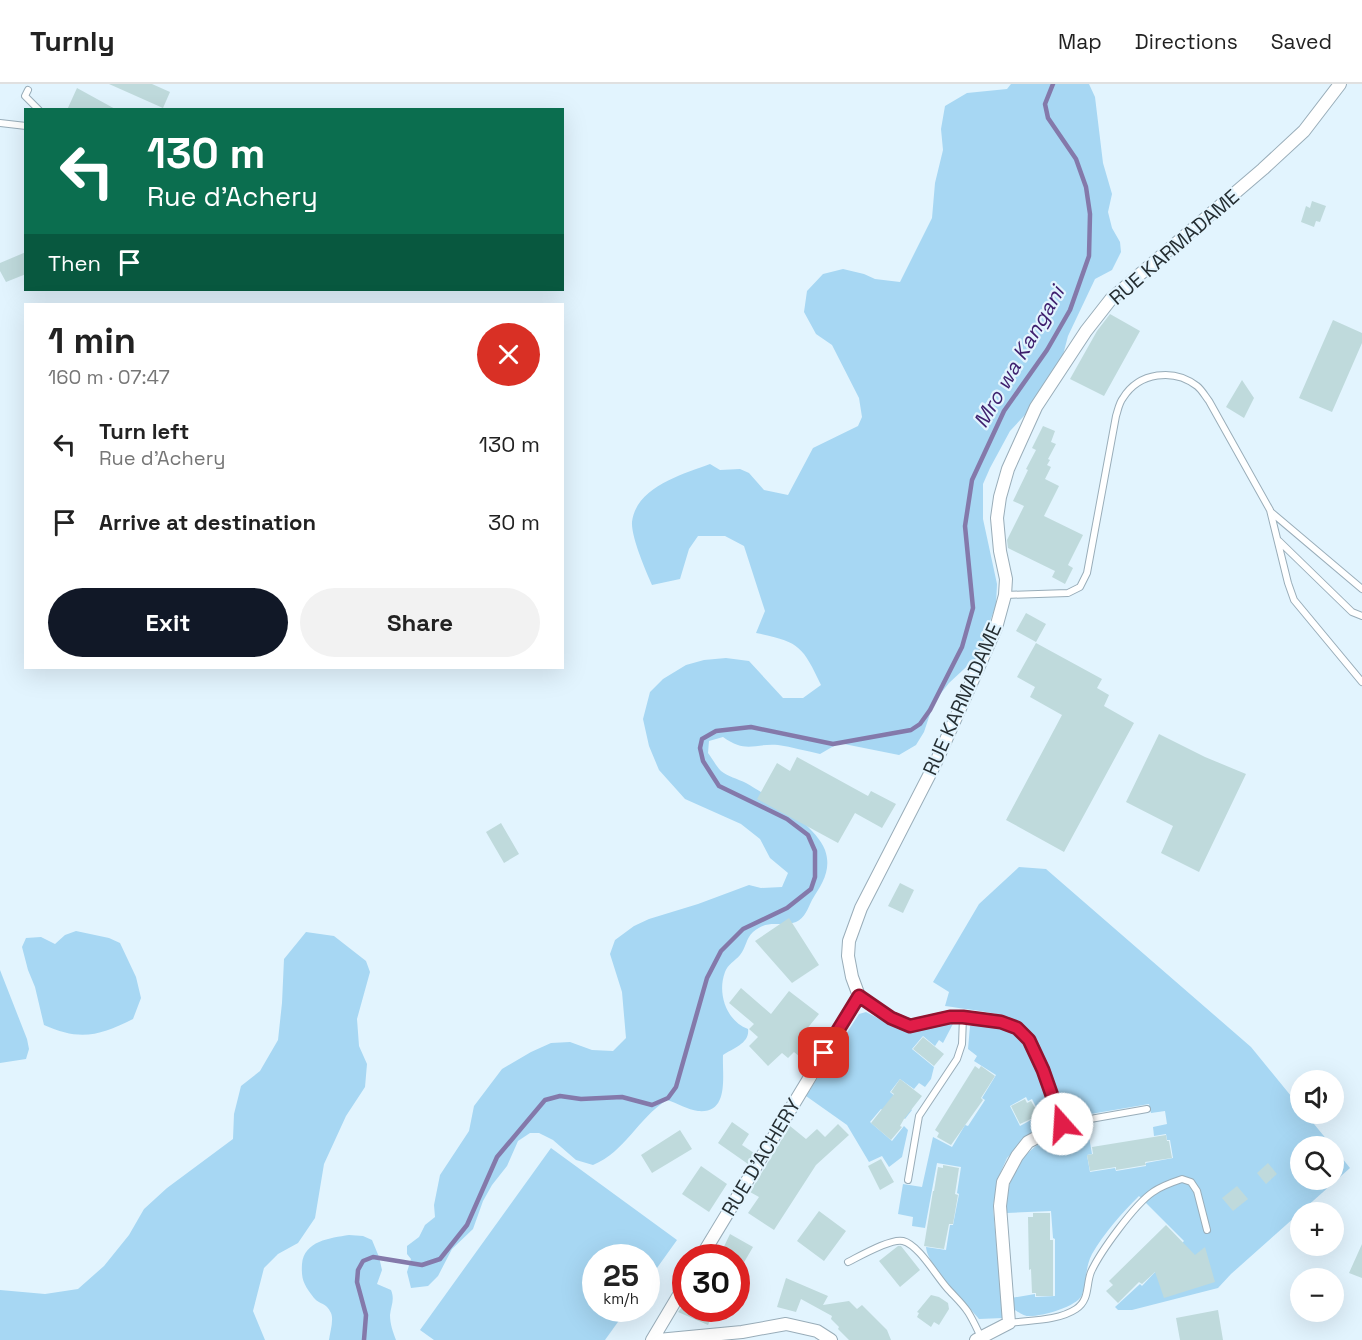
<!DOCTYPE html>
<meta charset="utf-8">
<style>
body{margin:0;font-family:"Space Grotesk",sans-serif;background:#f2f2f2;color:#222;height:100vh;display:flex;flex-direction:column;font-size:22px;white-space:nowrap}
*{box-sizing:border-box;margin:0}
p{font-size:20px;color:#767676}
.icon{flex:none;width:33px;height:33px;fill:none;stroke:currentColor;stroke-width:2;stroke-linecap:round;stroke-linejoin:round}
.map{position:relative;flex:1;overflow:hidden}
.details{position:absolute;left:24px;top:219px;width:540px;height:366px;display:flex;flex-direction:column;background:#fff;border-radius:0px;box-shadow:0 6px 24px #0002}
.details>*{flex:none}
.top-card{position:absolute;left:24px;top:24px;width:540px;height:183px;border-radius:0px;box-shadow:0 6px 24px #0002;background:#0b6e4f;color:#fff;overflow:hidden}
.fabs{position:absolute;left:1290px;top:986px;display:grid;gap:12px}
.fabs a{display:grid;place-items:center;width:54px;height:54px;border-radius:50%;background:#fff;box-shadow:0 6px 24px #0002;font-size:30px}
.speed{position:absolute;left:582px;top:1160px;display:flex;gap:12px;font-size:30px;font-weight:700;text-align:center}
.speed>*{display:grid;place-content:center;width:78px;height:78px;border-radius:50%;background:#fff;box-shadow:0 6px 24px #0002;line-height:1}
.speed small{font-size:15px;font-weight:400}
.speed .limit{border:9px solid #d22;background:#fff;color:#111}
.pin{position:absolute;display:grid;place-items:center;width:51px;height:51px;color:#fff;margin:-26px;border-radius:12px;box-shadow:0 3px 9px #0006}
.me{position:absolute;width:66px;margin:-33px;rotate:341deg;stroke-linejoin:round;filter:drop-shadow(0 0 4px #0008)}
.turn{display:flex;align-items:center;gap:21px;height:126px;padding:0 24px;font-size:27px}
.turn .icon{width:78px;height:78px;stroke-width:2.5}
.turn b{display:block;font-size:42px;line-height:51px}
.then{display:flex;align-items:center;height:57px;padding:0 24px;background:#0003;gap:12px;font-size:22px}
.round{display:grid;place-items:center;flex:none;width:63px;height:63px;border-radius:32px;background:#f2f2f2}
.summary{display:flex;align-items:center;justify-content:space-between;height:102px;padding:0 24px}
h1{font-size:36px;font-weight:700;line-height:45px}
.primary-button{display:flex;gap:12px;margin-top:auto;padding:12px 24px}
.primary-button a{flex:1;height:69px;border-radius:36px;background:#111827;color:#fff;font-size:24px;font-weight:700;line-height:69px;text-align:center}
.primary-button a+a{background:#f2f2f2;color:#222}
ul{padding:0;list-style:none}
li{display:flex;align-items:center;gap:18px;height:78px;padding:0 24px}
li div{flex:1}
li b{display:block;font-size:22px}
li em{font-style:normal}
header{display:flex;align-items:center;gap:36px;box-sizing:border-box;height:84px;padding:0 30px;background:#fff;border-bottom:2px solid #e0e0e0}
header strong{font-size:28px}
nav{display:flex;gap:33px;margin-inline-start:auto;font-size:21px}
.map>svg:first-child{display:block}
</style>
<header>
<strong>Turnly</strong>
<nav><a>Map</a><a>Directions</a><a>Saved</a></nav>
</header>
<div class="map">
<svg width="1362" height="1256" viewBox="0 0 1362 1256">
<rect width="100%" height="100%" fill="#e2f4fe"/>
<path fill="#a7d7f3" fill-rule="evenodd" d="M 1011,0 L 1089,0 L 1095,13 L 1103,79 L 1112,110 L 1108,128 L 1112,144 L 1120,158 L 1121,168 L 1112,186 L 1095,195 L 1068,252 L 1063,271 L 1038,317 L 1010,347 L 990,384 L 983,400 L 983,435 L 997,500 L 996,521 L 977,573 L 949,599 L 934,618 L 924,648 L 916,661 L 899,671 L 839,659 L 820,670 C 806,667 792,663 778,661 C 754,659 747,670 723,653 L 709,657 L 708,669 C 712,674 716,682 721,687 C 727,692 738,695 746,699 C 768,712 816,741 825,766 C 832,786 822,800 812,816 C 808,824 805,834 796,838 C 780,844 769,834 753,848 C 746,854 746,864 740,871 C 735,877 728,880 725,888 C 717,909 726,937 748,945 C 750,959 734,964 723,971 C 722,991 730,1030 698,1027 C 688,1026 677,1019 667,1016 C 638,1034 625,1068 593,1081 L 576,1076 L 553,1056 L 539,1049 L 530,1049 L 518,1057 L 507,1082 L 492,1101 L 483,1117 L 473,1145 L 452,1165 L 438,1192 L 428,1202 L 411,1204 L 407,1188 L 411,1175 L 407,1170 L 407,1162 L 419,1153 L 425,1141 L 435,1133 L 434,1121 L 440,1091 L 469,1047 L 474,1022 L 502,985 L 531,968 L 551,959 L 570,958 L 592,966 L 613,967 L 626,954 L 622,908 L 610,870 L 615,856 L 634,842 L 649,835 L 698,820 L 749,801 L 761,804 L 782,803 L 788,789 L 770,774 L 760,755 L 741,740 L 685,715 L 659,686 L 649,662 L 643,635 L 650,608 L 663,595 L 686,581 L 704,576 L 726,574 L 749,577 L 783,614 L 803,614 L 821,601 C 802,561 799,558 756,549 L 765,527 L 744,462 L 725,452 L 698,452 L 689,465 L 680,495 L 652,501 C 646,487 631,453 632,438 C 636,403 683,390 710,380 L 720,386 L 740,385 L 749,389 L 764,406 L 788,411 L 813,364 L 858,342 L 862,333 L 859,314 L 832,261 L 816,250 L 804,228 L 807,207 L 823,190 L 843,185 L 864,190 L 875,195 L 900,198 L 932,134 L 935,99 L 943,66 L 941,45 L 945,22 L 967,9 L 1007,5 Z
M 1019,783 L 1046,785 L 1251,963 L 1300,1023 L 1300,1029 L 1305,1029 L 1332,1062 L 1300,1062 L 1300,1095 L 1334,1095 L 1334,1064 L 1350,1084 L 1231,1190 L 1218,1204 L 1132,1226 L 1118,1226 L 1115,1223 L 1140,1200 L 1142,1202 L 1184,1157 L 1139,1112 C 1122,1129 1104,1149 1092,1170 C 1085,1183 1087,1197 1082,1211 C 1077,1223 1040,1233 1028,1232 C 1023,1232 1016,1226 1011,1224 L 1011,1214 L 1035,1210 L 1035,1213 L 1055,1212 L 1055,1155 L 1053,1154 L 1051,1127 L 1007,1129 C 1004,1078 1037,1052 1084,1042 L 1086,1054 L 1089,1053 L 1092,1070 L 1087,1071 L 1090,1088 L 1115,1084 L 1116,1087 L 1146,1082 L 1146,1079 L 1173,1074 L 1170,1056 L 1167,1056 L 1166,1050 L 1154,1052 L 1153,1043 L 1167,1040 L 1165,1027 L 1151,1029 L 1149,1020 L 1073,1033 L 1062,1024 C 1051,992 1042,942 1005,932 C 986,927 965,925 945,922 L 949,908 L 933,898 L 979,820 Z
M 76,847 L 109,854 L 120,859 L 136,893 L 141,914 L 133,935 C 100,952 79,957 44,941 L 35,903 L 28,886 L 22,863 L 26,854 L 41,853 L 55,860 L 65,851 Z
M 306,848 L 334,852 L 366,877 L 370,888 L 357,935 L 359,962 L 367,980 L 365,1003 L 346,1032 L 324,1080 L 315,1134 L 298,1159 L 278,1170 L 264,1184 L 253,1227 L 265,1256 L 0,1256 L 0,1206 L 45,1210 L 78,1205 L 104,1182 L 129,1151 L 144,1125 L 167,1104 L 233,1055 L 234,1030 L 241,1002 L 260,987 L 278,956 L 282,919 L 284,875 Z
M 0,886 L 27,955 L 29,965 L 26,975 L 0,979 Z
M 866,928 L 897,944 L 915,947 L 955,936 L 943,959 L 939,956 L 935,962 L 923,952 L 912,965 L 934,983 L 931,995 L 925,1003 L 919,999 L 914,1005 L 900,995 L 890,1008 L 912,1026 L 905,1035 L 898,1030 L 894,1035 L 881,1025 L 870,1038 L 892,1057 L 904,1042 L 908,1046 L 902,1073 L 889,1083 L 882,1072 L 869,1078 L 847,1041 L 806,1012 L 859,930 Z
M 976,940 C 988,942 1004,943 1013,949 C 1030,960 1054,1021 1049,1040 L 1026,1054 L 1007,1074 L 998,1094 L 993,1123 L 1003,1234 L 979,1235 C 966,1219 927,1182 926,1163 L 946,1166 L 950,1141 L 953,1141 L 959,1110 L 957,1109 L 961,1083 L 937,1079 L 925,1144 L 912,1142 L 913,1133 L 898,1130 L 903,1100 L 922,1103 L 933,1053 L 952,1063 L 965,1041 L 968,1042 L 985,1016 L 982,1014 L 996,991 L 974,977 L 977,972 L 968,965 L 970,942 ZM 1026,1013 L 1028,1017 L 1032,1015 L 1040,1031 L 1020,1042 L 1010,1022 Z
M 551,1064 L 677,1156 L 647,1198 L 646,1173 L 596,1173 L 596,1224 L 628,1224 L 605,1256 L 434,1256 L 420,1246 Z
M 349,1151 L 363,1152 L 372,1156 L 379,1173 L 382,1186 L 377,1200 L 391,1206 C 395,1216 391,1221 390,1231 C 390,1240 393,1248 396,1256 L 329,1256 C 330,1248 334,1236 331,1229 C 326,1218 320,1221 314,1214 C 304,1201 301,1196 302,1180 C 304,1157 330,1154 349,1151 Z"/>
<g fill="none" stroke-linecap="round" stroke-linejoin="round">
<path stroke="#8479aa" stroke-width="4.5" d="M 364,1256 L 366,1231 L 357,1198 L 358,1186 L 363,1177 L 373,1173 L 422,1181 L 440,1175 L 467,1141 L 497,1073 L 545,1016 L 560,1012 L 581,1015 L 622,1013 L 652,1021 L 668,1014 L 676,1003 L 707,894 L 721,867 L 743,845 L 787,824 L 811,805 L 815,793 L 815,767 L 808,751 L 787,735 L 719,702 L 703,677 L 700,664 L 702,655 L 716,647 L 751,643 L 833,660 L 911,646 L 920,640 L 930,626 L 962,563 L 973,524 L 965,442 L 972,396 L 1004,327 L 1047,266 L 1070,226 L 1089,172 L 1090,130 L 1086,103 L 1076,75 L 1048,34 L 1045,20 L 1053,0"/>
</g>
<path fill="#bfdadc" d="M 109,0 L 152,0 L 170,8 L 163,24 Z
M 77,4 L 117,26 L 67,26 Z
M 1312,117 L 1326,122 L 1320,138 L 1316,137 L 1314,143 L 1301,138 L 1306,122 L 1310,124 Z
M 26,168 L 26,190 L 6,198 L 0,187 L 0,179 Z
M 1110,230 L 1140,247 L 1104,312 L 1070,295 L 1097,247 Z
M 1333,236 L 1362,249 L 1362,259 L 1332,328 L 1299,314 Z
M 1242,296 L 1254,314 L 1244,334 L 1226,323 Z
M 1043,342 L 1055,347 L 1051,358 L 1056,360 L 1048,375 L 1050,376 L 1047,381 L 1051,383 L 1045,395 L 1059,402 L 1044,432 L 1083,451 L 1068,481 L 1073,484 L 1065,500 L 1052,493 L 1055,487 L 1008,464 L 1007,456 L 1024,422 L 1013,417 L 1028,386 L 1026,385 L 1036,366 L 1032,364 Z
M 1026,529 L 1046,540 L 1036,558 L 1016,547 Z
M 1036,559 L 1102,595 L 1097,604 L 1109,611 L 1104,622 L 1134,639 L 1064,768 L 1006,736 L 1062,631 L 1030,613 L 1035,603 L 1017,593 Z
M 1159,650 L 1205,673 L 1246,690 L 1199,788 L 1161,769 L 1173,742 L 1126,718 Z
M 797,673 L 868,712 L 871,707 L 896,720 L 882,744 L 855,729 L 838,759 L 757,715 L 777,679 L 790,687 Z
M 501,739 L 519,770 L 504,779 L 486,748 Z
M 900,799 L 914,806 L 903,829 L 888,822 Z
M 789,834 L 819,881 L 792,899 L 755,857 Z
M 741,904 L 771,930 L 789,907 L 819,930 L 802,951 L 816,963 L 805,977 L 794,968 L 788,974 L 782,969 L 768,982 L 749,962 L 758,953 L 749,945 L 754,940 L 729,919 Z
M 923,953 L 944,970 L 934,982 L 913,965 Z
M 975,982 L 979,985 L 981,982 L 995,992 L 981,1014 L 983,1016 L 951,1061 L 937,1053 L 939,1049 L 935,1046 Z
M 900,995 L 922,1012 L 904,1035 L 900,1042 L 902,1043 L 891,1056 L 871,1039 L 894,1010 L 891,1008 Z
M 1025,1015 L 1027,1019 L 1031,1017 L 1039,1031 L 1020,1040 L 1011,1022 Z
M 732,1038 L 749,1050 L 742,1061 L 754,1069 L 748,1080 L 718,1059 Z
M 838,1040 L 849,1051 L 816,1081 L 774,1146 L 748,1129 L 759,1113 L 750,1108 L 790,1042 L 806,1055 L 817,1045 L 825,1053 Z
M 680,1046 L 692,1065 L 652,1089 L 641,1071 Z
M 1166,1051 L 1167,1057 L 1169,1057 L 1172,1074 L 1145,1078 L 1146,1081 L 1116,1086 L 1116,1083 L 1090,1087 L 1087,1071 L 1093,1070 L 1092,1063 Z
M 881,1075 L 894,1098 L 880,1106 L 868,1082 Z
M 1268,1079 L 1277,1090 L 1266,1100 L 1257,1089 Z
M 943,1081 L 959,1084 L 955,1110 L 958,1111 L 953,1140 L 949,1140 L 944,1165 L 924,1162 L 933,1107 L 934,1107 L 938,1083 L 943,1084 Z
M 701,1082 L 727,1100 L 709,1128 L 682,1110 Z
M 1237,1102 L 1248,1115 L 1233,1127 L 1222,1114 Z
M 819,1127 L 846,1147 L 824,1177 L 797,1157 Z
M 1033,1129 L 1050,1129 L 1050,1156 L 1053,1156 L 1053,1212 L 1036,1212 L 1036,1209 L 1032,1209 L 1031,1185 L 1029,1186 L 1028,1133 L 1033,1133 Z
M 1166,1141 L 1195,1171 L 1205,1163 L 1215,1198 L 1164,1214 L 1155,1188 L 1142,1200 L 1139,1198 L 1118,1219 L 1106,1207 L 1113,1201 L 1109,1197 Z
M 730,1150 L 753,1163 L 736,1192 L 736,1173 L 719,1173 Z
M 1362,1160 L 1362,1194 L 1349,1189 Z
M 898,1162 L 901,1162 L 920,1186 L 900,1203 L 879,1177 Z
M 786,1194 L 828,1212 L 823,1221 L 849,1217 L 857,1225 L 862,1221 L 887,1246 L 891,1256 L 849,1256 L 838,1245 L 839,1243 L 831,1235 L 832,1232 L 801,1215 L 796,1228 L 777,1223 Z
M 931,1211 L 939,1213 L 948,1219 L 949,1225 L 939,1241 L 934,1238 L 931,1243 L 917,1233 L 919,1229 L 917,1228 Z
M 681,1224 L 716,1224 L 708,1241 L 678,1228 Z
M 1218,1226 L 1223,1256 L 1180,1256 L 1176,1234 Z"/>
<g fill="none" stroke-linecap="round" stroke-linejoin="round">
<defs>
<path id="lane" d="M 28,6 L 25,12 L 39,26
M 0,39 L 26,42
M 1271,428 L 1362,505
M 1279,457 L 1352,528 L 1362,532
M 1005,511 L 1068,509 L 1080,503 L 1087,489 L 1116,332 C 1118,326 1119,319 1123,314 C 1139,288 1174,284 1197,302 C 1202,306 1205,312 1209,317 L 1270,426 L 1288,499 L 1294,516 L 1362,598
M 1062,1040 L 1147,1025
M 908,1096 L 919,1032 L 957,975 L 962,960 L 963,933
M 848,1178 C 860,1172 891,1154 903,1157 C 919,1161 936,1192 947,1204 C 954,1212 962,1219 968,1228 C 973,1236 977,1245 981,1253
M 1009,1239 C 1030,1236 1058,1237 1076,1225 C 1090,1216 1086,1200 1091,1188 C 1100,1168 1135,1120 1153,1108 C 1161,1102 1173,1098 1182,1095 L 1191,1098 L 1197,1107 L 1207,1146"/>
<path id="street" d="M 859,912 L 852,893 L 848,872 L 849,857 L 861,824 L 936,678 L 996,544 L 1005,511 L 1006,495 L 1000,467 L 997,434 L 1000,413 L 1008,385 L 1036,323 L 1086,247 L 1111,215 L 1263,85 L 1304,47 L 1340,0
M 859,912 L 891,934 L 910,942 L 950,933 L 963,933 L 1001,938 L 1017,944 L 1029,956 L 1043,986 L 1062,1040 L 1028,1058 L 1017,1072 L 1003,1098 L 1000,1122 L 1009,1239 L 976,1256
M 701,1173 L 859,912
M 652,1256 L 686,1199
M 658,1256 L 742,1248 L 786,1240 L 817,1247 L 831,1256"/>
</defs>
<use href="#lane" stroke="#99adb9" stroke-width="8"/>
<use href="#street" stroke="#99adb9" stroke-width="14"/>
<use href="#lane" stroke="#fff" stroke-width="6"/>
<use href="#street" stroke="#fff" stroke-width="12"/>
</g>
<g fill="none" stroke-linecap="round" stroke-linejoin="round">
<defs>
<path id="route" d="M 824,969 L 859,912 L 891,934 L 910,942 L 950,933 L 963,933 L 1001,938 L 1017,944 L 1029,956 L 1043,986 L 1062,1040"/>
</defs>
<use href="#route" stroke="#92132f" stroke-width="15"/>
<use href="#route" stroke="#e11d48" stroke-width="10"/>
</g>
<g text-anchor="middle" stroke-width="4.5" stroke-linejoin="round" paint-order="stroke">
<g font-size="20" fill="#252e32" stroke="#e2f4fe">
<text transform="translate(1174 163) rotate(-41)" y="7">RUE KARMADAME</text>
<text transform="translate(962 615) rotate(-66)" y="7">RUE KARMADAME</text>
<text transform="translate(761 1073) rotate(-59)" y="7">RUE D'ACHERY</text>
</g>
<g font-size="21" font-style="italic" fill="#3e1e6d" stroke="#e2f4fe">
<text transform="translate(1019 273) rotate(-60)" y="7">Mro wa Kangani</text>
</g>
</g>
</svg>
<div class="fabs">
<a><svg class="icon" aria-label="sound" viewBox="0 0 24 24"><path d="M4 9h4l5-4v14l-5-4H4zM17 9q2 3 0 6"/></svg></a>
<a><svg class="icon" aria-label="search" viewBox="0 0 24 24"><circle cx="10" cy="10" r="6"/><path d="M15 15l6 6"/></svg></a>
<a>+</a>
<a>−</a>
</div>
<div class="speed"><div>25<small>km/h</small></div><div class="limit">30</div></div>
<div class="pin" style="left:824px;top:969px;background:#d93025"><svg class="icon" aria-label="arrive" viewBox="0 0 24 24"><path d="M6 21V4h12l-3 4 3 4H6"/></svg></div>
<svg class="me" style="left:1062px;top:1040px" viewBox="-20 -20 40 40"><circle r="19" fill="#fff"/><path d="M0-13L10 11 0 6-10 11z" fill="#e11d48"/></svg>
<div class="top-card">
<div class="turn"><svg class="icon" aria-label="left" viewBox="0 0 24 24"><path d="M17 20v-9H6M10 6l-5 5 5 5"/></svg><div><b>130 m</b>Rue d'Achery</div></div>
<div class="then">Then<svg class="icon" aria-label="arrive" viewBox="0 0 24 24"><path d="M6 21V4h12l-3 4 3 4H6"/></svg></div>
</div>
<section class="details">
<div class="summary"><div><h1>1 min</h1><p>160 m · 07:47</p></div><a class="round" style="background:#d93025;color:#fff"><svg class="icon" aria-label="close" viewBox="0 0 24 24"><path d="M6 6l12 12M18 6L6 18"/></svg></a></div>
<ul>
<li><svg class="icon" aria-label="left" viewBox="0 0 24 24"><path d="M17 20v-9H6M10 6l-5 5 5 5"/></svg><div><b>Turn left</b><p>Rue d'Achery</p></div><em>130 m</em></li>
<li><svg class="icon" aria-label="arrive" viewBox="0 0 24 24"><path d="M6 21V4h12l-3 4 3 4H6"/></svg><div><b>Arrive at destination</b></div><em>30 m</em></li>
</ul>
<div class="primary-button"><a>Exit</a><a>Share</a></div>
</section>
</div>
